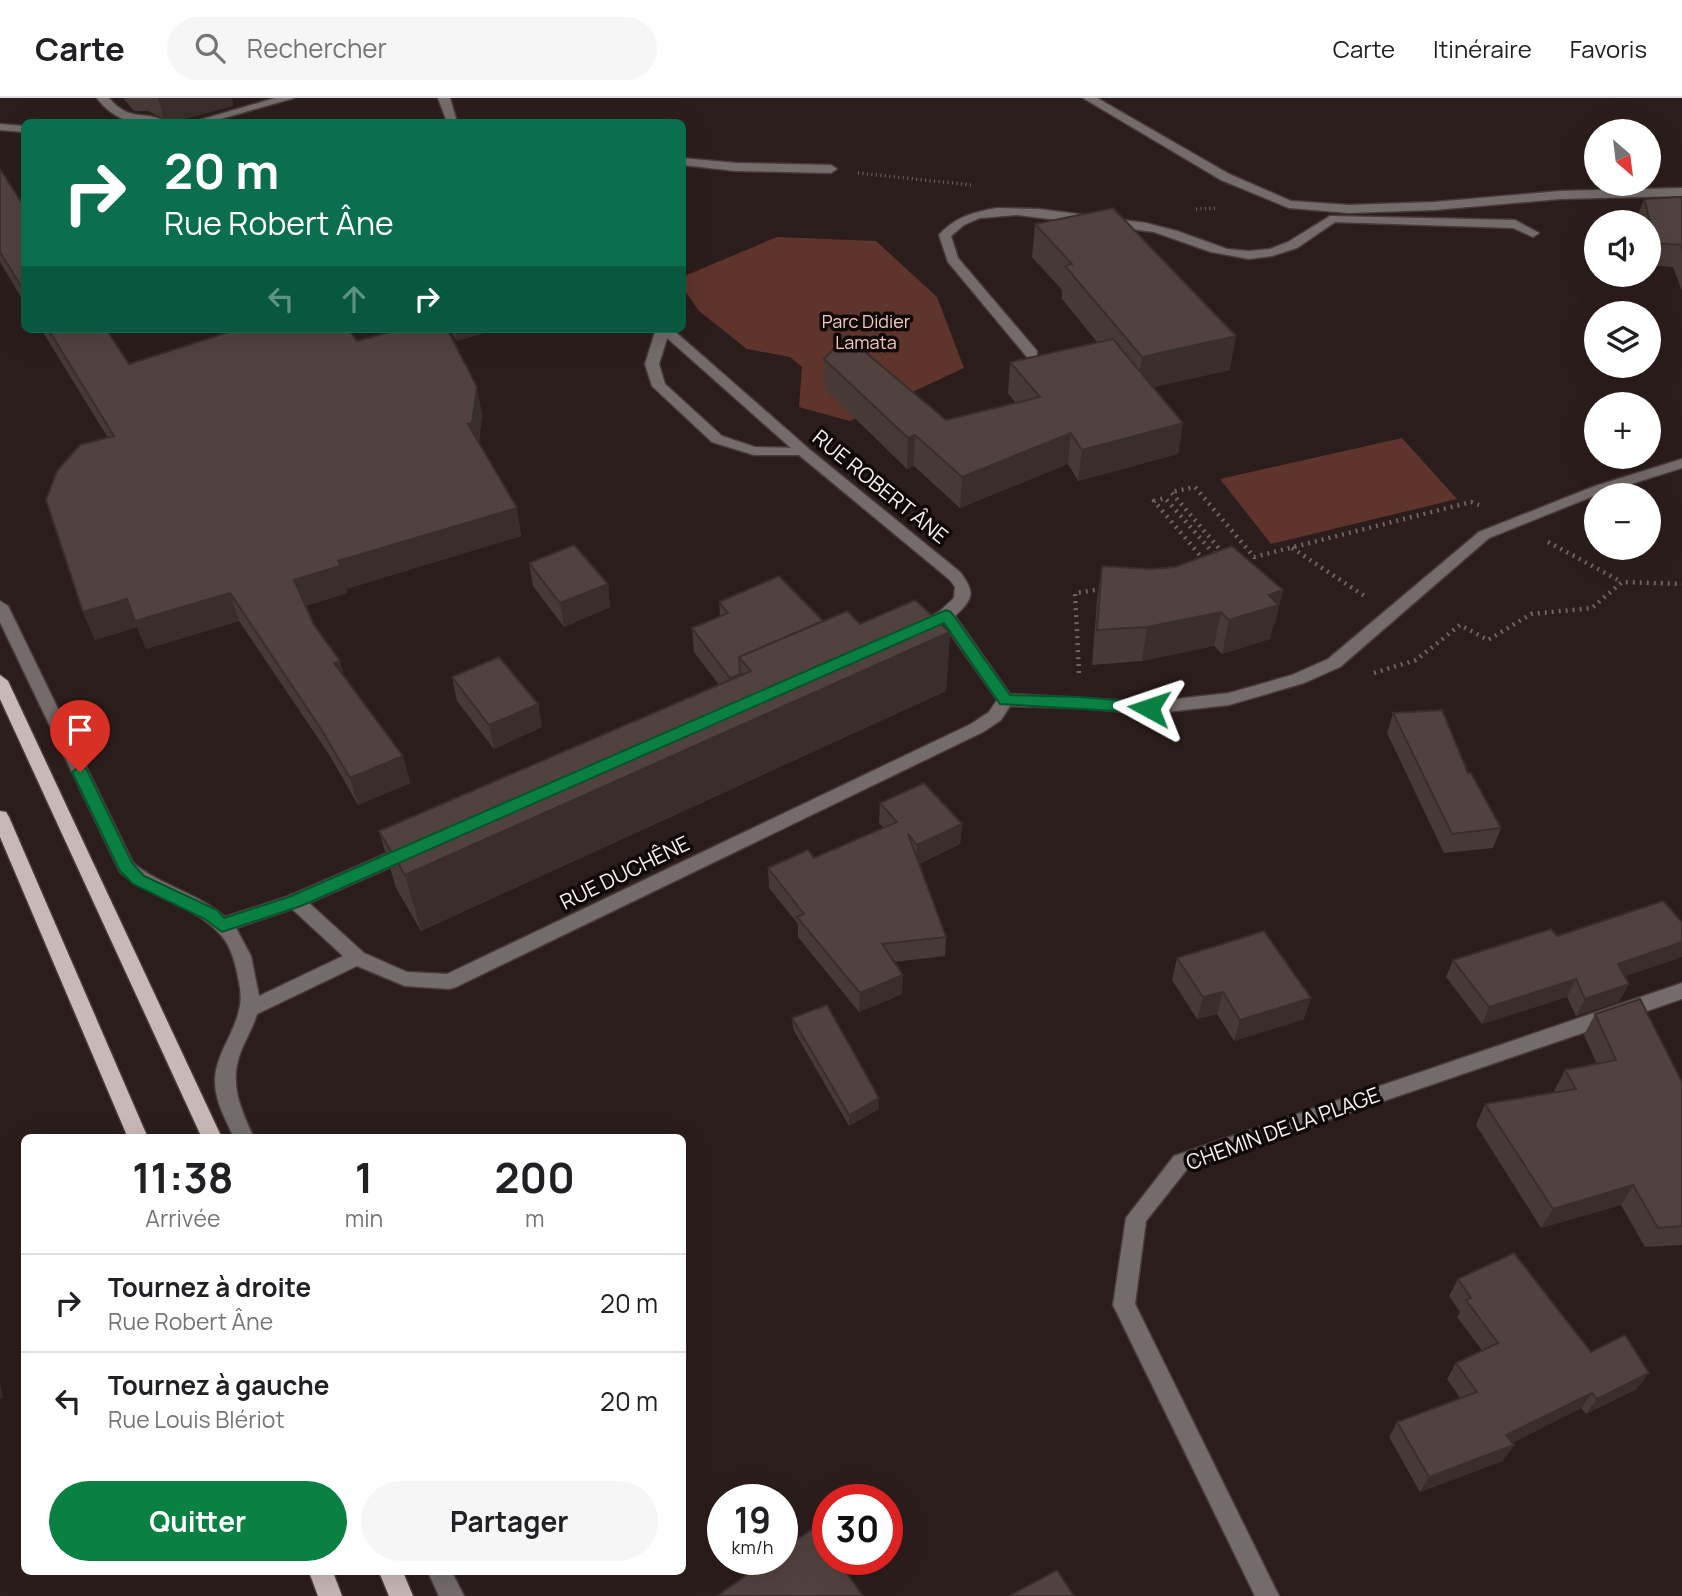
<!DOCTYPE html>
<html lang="fr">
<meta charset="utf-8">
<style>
body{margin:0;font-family:Manrope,sans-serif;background:#f6f6f6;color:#202124;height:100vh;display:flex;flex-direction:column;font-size:26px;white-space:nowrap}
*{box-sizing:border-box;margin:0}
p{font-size:23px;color:#757577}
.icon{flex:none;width:38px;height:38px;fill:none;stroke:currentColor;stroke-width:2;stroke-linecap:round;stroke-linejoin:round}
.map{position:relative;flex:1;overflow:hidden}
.details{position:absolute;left:21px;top:1036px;width:665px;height:441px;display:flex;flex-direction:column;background:#fff;border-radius:10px;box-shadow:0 7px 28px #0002}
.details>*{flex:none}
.top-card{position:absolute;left:21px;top:21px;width:665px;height:214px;border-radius:10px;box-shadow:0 7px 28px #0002;background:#0b6e4f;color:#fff;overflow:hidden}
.needle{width:46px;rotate:152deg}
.tools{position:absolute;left:1584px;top:21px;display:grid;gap:14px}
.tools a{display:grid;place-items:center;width:77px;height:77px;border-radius:50%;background:#fff;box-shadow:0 7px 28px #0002;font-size:35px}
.speed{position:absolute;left:707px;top:1386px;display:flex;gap:14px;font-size:35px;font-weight:700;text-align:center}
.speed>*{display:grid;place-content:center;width:91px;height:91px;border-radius:50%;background:#fff;box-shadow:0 7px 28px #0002;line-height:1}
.speed small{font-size:18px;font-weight:400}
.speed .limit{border:10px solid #d22;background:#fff;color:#111}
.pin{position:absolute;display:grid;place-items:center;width:60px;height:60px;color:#fff;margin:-72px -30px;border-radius:50% 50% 50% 0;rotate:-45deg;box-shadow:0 0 7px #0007}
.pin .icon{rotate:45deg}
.me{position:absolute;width:77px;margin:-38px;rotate:275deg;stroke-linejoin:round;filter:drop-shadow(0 0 5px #0008)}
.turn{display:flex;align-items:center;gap:24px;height:147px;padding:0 28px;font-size:32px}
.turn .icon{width:91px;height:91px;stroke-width:2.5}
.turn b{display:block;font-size:49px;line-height:60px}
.lanes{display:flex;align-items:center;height:66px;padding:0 28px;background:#0003;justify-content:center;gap:35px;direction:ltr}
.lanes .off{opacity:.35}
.eta{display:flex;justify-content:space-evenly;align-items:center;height:119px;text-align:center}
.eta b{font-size:42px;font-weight:700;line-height:49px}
.button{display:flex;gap:14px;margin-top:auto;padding:14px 28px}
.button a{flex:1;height:80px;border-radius:42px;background:#0b8043;color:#fff;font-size:28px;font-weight:700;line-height:80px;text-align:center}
.button a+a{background:#f6f6f6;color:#202124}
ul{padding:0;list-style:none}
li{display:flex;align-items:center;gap:21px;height:98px;padding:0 28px;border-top:2px solid #e0e0e0}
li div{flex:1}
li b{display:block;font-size:26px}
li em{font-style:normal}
header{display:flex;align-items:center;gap:42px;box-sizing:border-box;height:98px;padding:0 35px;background:#fff;border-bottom:2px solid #e0e0e0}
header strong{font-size:33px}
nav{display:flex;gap:38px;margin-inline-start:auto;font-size:24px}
.search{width:490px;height:63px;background:#f6f6f6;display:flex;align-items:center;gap:18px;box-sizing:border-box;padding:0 24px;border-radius:38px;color:#757577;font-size:26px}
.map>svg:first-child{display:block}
</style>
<header>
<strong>Carte</strong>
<div class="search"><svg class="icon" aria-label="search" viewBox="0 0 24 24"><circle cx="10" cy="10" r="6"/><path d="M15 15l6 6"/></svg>Rechercher</div>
<nav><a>Carte</a><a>Itinéraire</a><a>Favoris</a></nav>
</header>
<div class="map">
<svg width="1682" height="1498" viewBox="0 0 1682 1498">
<rect width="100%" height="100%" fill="#2b1d1b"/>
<path fill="#5f342d" d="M 777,139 L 876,143 L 937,199 L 964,270 L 850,323 L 799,309 L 802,269 L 790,259 L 747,251 L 699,213 L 683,190 L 682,179 Z
M 1402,340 L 1457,401 L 1271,446 L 1220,381 Z"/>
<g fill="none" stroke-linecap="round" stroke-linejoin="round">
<defs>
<path id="service" d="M 656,231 L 670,231 L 659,266 L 665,286 L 722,338 L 755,349 L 804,350 L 809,351 L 809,357 L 754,357 L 712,344 L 652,288 L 645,266 Z"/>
<path id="minor" d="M 97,0 L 109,0 C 131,26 146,11 165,24 C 136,27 115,24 97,0 Z
M 275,0 L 294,0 L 210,24 L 193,24 Z
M 438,0 L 450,0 L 457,24 L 447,24 Z
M 1083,0 L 1097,0 L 1229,76 L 1291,103 L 1349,107 L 1434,104 L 1560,93 L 1682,90 L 1682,98 L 1560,101 L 1434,112 L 1349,115 L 1289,110 L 1221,82 Z
M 0,26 L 24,28 L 24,34 L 0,32 Z
M 682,60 L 736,65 L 831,67 L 837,71 L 831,75 L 736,73 L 682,67 Z
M 997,110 L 1039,111 L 1146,125 L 1177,133 L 1227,151 L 1249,153 L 1270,151 L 1288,144 L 1330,118 L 1515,122 L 1539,135 L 1533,139 L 1513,130 L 1335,124 L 1297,150 L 1272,158 L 1249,161 L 1211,154 L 1154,134 L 1017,117 L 980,120 L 964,127 L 951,138 L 958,160 L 1037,253 L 1037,259 L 1027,259 L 948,164 L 939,137 C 955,119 974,114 997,110 Z
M 657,231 L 672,231 L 809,351 L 960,474 C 976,495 973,501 955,518 L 1010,596 L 1149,604 L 1229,595 L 1292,577 L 1328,561 L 1479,434 L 1595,388 L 1682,361 L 1682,370 L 1596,397 L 1489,440 L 1340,569 L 1304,585 L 1229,607 L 1149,616 L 1080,610 L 1010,608 L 1001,622 L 983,634 L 456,889 L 449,891 L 405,888 L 357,868 L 257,916 C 253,930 245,942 240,956 C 229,986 241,1012 254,1040 L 234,1040 C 226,1022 215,1003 215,984 C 215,957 234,937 239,912 C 243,899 239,883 236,870 C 233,857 229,846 220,836 C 194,807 150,799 120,774 L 0,524 L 0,503 L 8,508 L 133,765 C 161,788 198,795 225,819 L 289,798 L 402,749 L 414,749 L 417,754 L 414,759 L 309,805 L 364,855 L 407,874 L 447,876 L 971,626 L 989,614 L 997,602 L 943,525 L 915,538 L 907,533 L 940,513 L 954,500 L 955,489 L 950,482 L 799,357 ZM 292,811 L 343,858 L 259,898 L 251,858 L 236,830 Z
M 1682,885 L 1682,901 L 1188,1070 L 1146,1123 L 1135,1206 L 1279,1498 L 1255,1498 L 1113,1207 L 1126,1120 L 1174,1058 Z
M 428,1474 L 452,1474 L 464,1498 L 439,1498 Z"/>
<path id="primary" d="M 0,577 L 8,583 L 222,1040 L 202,1040 L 0,601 Z
M 0,713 L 6,714 L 9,719 L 148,1040 L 128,1040 L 0,739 Z
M 309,1474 L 333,1474 L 342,1498 L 318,1498 Z
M 379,1474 L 403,1474 L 413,1498 L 389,1498 Z"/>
</defs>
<use href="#service" stroke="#483b39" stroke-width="3"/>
<use href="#minor" stroke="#483b39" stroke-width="3"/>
<use href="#primary" stroke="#483b39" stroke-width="3"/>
<path stroke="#6f6260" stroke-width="3.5" stroke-dasharray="1 3.5" stroke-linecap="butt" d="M 858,75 L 971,87
M 1196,111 L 1218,110"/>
<path stroke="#6f6260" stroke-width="4.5" stroke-dasharray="2 5" stroke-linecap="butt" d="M 1548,444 L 1622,484
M 1292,450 L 1366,499
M 1223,455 L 1171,394 L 1195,389 L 1254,459 L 1471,404 L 1479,407
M 1204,462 L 1154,403 L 1165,400 L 1215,457
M 1079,575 L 1075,495 L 1102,491
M 1374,575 L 1416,562 L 1460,527 L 1488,542 L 1531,516 L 1592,510 L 1622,484 L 1682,486"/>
<use href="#service" fill="#746c6b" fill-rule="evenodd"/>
<use href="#minor" fill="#746c6b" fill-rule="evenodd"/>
<use href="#primary" fill="#c9b9b6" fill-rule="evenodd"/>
</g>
<path fill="#473936" d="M 123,0 L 232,0 L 233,8 L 172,24 L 165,24 L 164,21 L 148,13 L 134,13 Z
M 0,71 L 24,108 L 24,204 L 0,164 Z
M 1682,99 L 1682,193 L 1673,169 L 1648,167 L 1648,124 L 1637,124 L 1636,122 L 1644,101 Z
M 1035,126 L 1230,272 L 1153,289 L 1183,325 L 1178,356 L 1078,383 L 1068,366 L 960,410 L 914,368 L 907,371 L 825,291 L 824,261 L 946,322 L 1016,305 L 1008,295 L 1010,264 L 1097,244 L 1062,201 L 1062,192 L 1032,159 Z
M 41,231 L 106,231 L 129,266 L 357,243 L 482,316 L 479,344 L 517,410 L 521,438 L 346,491 L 347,495 L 306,508 L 314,527 L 344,578 L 403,658 L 410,685 L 358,707 L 330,658 L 239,523 L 146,551 L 137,529 L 95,542 L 83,514 L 108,340 Z
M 449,231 L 497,231 L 457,243 Z
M 529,465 L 608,486 L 610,509 L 564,529 L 533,488 Z
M 1102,468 L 1275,526 L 1273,527 L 1270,541 L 1222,556 L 1214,548 L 1142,563 L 1092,567 L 1097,502 Z
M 719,504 L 823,523 L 950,534 L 946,593 L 421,833 L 396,790 L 379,733 L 719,587 L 694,554 L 692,530 L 720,518 Z
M 452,579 L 538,606 L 542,629 L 494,651 L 457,603 Z
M 1393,615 L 1468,675 L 1501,730 L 1493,750 L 1444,755 L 1387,635 Z
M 880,705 L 962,726 L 960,746 L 919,766 L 946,839 L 945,858 L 894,864 L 903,877 L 902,896 L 859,914 L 798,839 L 798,826 L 769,790 L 768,770 L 814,760 L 884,730 L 879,725 Z
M 1682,824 L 1682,859 L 1625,878 L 1619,904 L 1576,918 L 1567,899 L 1482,926 L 1446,879 L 1453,862 L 1557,838 Z
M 1177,860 L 1304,921 L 1234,943 L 1217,916 L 1197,921 L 1172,882 Z
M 1595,916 L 1682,984 L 1682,1147 L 1645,1149 L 1621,1107 L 1541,1130 L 1476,1027 L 1485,1006 L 1555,994 L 1554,993 L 1565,972 L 1597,966 L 1584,937 Z
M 792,920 L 879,1011 L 849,1028 L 793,931 Z
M 1458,1181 L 1591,1254 L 1637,1291 L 1586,1316 L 1581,1310 L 1512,1345 L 1503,1363 L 1420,1394 L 1389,1339 L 1397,1324 L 1460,1300 L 1447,1281 L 1456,1265 L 1482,1252 L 1457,1219 L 1460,1214 L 1449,1198 Z"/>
<path fill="#392e2c" d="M 158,0 L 232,0 L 233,8 L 172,24 L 165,24 Z
M 455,231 L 497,231 L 457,243 Z
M 1236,238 L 1230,272 L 1137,293 L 1142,259 Z
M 477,289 L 482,316 L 477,353 L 468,326 Z
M 1183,325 L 1178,356 L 1078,383 L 1082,352 Z
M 1071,335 L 1068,366 L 960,410 L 962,379 Z
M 915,337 L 914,368 L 907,371 L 908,340 Z
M 517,410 L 521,438 L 346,491 L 347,495 L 302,509 L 294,482 L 338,463 Z
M 608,486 L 610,509 L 564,529 L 560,505 Z
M 1283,492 L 1275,526 L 1273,527 L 1270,541 L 1222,556 L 1229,522 L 1269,497 Z
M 230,495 L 239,523 L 146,551 L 135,523 Z
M 127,501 L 137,529 L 95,542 L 83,514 Z
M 1221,514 L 1214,548 L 1142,563 L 1147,529 Z
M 950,534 L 946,593 L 421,833 L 405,777 Z
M 340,563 L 348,590 L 334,565 Z
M 538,606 L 542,629 L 494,651 L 489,627 Z
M 403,658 L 410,685 L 358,707 L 350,680 Z
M 962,726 L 960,746 L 916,767 L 917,747 Z
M 1682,844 L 1682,859 L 1609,883 L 1618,866 Z
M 903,877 L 902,896 L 859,914 L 860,895 Z
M 1576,881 L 1567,899 L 1482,926 L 1489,909 Z
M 1629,886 L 1619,904 L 1576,918 L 1585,901 Z
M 1223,894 L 1217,916 L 1197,921 L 1203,899 Z
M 1311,900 L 1304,921 L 1234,943 L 1240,922 Z
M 879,1000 L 879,1011 L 849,1028 L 849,1017 Z
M 1633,1087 L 1621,1107 L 1541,1130 L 1553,1111 Z
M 1649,1275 L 1637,1291 L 1586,1316 L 1597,1301 Z
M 0,1285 L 3,1300 L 0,1300 Z
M 1592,1295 L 1581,1310 L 1496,1353 L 1506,1337 Z
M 1514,1347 L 1503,1363 L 1420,1394 L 1429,1379 Z"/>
<path fill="#52423f" stroke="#392e2c" stroke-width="2" d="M 0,71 L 24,108 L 24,193 L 0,154 Z
M 1682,99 L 1682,150 L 1681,147 L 1656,145 L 1644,101 Z
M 1113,110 L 1236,238 L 1142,259 L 1065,168 L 1072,166 L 1035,126 Z
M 48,231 L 106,231 L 129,266 L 238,231 L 348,231 L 357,243 L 401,231 L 447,231 L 477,289 L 472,325 L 468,326 L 517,410 L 338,463 L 340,468 L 294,482 L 314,527 L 340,563 L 334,565 L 403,658 L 350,680 L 321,631 L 230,495 L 135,523 L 127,501 L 83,514 L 46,402 L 57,373 L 80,347 L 114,338 Z
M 846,238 L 946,322 L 1040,299 L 1010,264 L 1113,241 L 1183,325 L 1082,352 L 1071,335 L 962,379 L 915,337 L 908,340 L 824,261 Z
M 574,447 L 608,486 L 560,505 L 529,465 Z
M 1232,448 L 1283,492 L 1269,497 L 1278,507 L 1229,522 L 1221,514 L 1147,529 L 1097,532 L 1102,468 L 1151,471 L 1175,469 Z
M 779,478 L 823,523 L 739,559 L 740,576 L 730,580 L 692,530 L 728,515 L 719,504 Z
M 915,502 L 950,534 L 405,777 L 379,733 L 751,573 L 739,559 L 847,513 L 860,526 Z
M 499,559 L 538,606 L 489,627 L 452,579 Z
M 1442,612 L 1468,675 L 1471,675 L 1501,730 L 1452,736 L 1393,615 Z
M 924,685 L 962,726 L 917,747 L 908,736 L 946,839 L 882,846 L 903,877 L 860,895 L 797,819 L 804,816 L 768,770 L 808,752 L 814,760 L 897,724 L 880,705 Z
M 1663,803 L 1682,824 L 1682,844 L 1618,866 L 1629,886 L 1585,901 L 1576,881 L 1489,909 L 1453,862 L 1551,831 L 1557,838 Z
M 1264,833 L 1311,900 L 1240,922 L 1223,894 L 1203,899 L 1177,860 Z
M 1640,901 L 1682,984 L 1682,1128 L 1658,1130 L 1633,1087 L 1553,1111 L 1485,1006 L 1576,991 L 1565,972 L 1616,962 L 1595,916 Z
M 827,907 L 879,1000 L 849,1017 L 792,920 Z
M 1514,1155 L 1591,1254 L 1625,1237 L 1649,1275 L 1597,1301 L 1592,1295 L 1506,1337 L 1514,1347 L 1429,1379 L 1397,1324 L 1477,1294 L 1456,1265 L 1498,1245 L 1466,1202 L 1471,1200 L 1458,1181 Z
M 815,1429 L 828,1448 L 828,1461 L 837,1461 L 863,1498 L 717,1498 L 769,1461 L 782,1461 L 782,1452 Z
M 1057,1472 L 1074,1498 L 1009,1498 Z"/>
<path fill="#0b8043" stroke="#07532c" stroke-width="2" d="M 946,512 L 951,514 L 1010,597 L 1080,599 L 1149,605 L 1156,610 L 1149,615 L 1000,606 L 944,525 L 301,808 L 222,834 L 205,821 L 133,786 L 120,773 L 72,674 L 80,668 L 86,670 L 132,765 L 144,778 L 217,812 L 224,820 L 289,799 Z"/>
<g text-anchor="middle" stroke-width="7" stroke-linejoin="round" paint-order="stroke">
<g font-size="18" fill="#f5c9c0" stroke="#0f0908">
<text x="866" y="230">Parc Didier<tspan x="866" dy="21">Lamata</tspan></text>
</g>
<g font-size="21" fill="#fbf1ee" stroke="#0f0908">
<text transform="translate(880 389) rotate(39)" y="7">RUE ROBERT ÂNE</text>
<text transform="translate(625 775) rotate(-26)" y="7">RUE DUCHÊNE</text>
<text transform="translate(1283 1031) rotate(-20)" y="7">CHEMIN DE LA PLAGE</text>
</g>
</g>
</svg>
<div class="tools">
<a><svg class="needle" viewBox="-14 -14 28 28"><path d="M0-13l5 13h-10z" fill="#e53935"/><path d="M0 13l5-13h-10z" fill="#757577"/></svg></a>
<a><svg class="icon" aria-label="sound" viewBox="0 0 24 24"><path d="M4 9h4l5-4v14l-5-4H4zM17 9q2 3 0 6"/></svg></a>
<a><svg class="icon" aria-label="layers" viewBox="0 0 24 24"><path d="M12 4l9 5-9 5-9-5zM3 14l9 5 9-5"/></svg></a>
<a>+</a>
<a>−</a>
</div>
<div class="speed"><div>19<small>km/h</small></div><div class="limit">30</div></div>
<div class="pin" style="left:80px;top:674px;background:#d93025"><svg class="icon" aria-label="arrive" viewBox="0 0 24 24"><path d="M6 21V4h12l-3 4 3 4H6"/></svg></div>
<svg class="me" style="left:1149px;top:610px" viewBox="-20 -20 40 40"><path d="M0-17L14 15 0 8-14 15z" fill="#0b8043" stroke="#fff" stroke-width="4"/></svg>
<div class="top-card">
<div class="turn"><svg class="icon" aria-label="right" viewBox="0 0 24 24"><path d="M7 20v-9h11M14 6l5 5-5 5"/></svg><div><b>20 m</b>Rue Robert Âne</div></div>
<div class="lanes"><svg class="icon off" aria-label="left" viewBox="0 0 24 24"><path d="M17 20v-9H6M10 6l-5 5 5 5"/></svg><svg class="icon off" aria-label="ahead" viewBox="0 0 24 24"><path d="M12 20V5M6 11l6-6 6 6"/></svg><svg class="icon" aria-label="right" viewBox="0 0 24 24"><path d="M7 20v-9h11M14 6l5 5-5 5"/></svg></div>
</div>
<section class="details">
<div class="eta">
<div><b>11:38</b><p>Arrivée</p></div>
<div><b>1</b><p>min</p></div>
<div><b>200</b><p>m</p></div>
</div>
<ul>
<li><svg class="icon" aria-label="right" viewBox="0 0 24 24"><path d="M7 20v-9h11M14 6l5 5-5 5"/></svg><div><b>Tournez à droite</b><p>Rue Robert Âne</p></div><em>20 m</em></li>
<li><svg class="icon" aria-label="left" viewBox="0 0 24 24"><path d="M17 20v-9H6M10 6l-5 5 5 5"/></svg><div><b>Tournez à gauche</b><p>Rue Louis Blériot</p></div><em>20 m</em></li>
</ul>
<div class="button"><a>Quitter</a><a>Partager</a></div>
</section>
</div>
